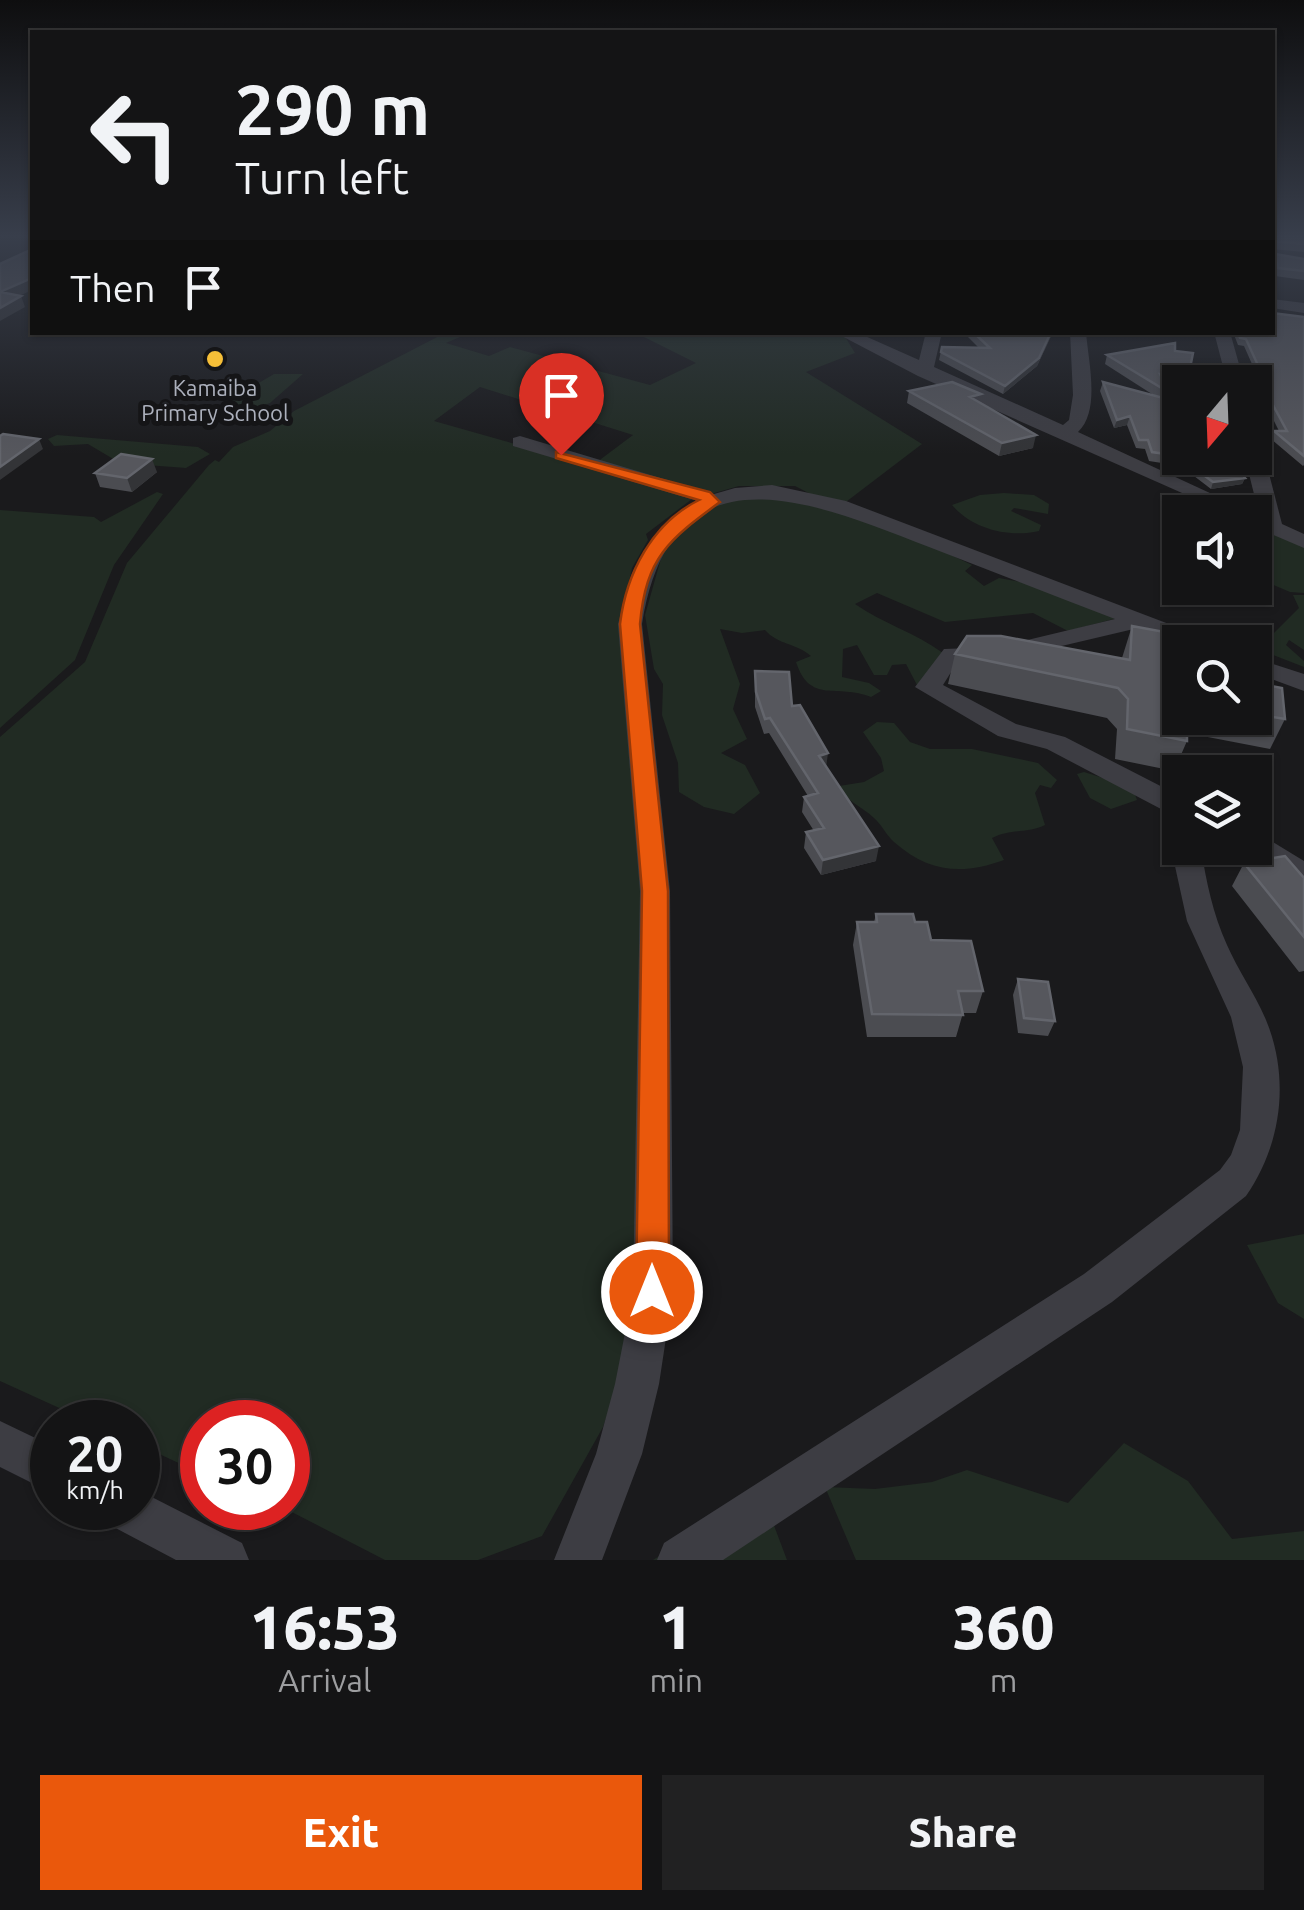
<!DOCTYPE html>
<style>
body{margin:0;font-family:Ubuntu,sans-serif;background:#212122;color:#f1f3f6;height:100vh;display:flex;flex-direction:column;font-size:38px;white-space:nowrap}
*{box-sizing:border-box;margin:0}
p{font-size:32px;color:#9d9ea0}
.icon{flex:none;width:55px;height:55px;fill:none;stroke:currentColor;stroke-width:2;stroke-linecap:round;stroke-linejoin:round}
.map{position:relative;height:1560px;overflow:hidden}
.sheet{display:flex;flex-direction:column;background:#141415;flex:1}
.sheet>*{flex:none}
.guide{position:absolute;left:30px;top:30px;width:1245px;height:305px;border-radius:0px;box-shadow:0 2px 8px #0004,0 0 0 2px #333334;background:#141415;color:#f1f3f6;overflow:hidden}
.needle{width:65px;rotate:199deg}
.fabs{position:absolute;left:1162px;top:365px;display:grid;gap:20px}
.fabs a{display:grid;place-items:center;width:110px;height:110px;border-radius:0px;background:#141415;box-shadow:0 2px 8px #0004,0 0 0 2px #333334;font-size:50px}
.speed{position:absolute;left:30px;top:1400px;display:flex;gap:20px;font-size:50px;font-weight:700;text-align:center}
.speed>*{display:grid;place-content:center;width:130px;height:130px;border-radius:50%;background:#141415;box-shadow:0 2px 8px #0004,0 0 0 2px #333334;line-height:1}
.speed small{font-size:25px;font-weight:400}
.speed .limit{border:15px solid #d22;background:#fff;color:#111}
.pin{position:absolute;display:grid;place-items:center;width:85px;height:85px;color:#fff;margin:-102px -42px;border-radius:50% 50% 50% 0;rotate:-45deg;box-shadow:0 0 10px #0007}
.pin .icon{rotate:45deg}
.me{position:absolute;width:110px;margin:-55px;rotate:0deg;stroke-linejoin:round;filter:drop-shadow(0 0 8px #0008)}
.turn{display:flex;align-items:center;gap:35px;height:210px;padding:0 40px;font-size:45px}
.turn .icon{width:130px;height:130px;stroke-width:2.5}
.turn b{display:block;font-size:70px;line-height:85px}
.then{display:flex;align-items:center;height:95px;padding:0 40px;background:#0003;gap:20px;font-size:38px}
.eta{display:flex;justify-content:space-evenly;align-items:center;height:170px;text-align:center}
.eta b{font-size:60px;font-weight:800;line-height:70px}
.action{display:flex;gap:20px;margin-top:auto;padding:20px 40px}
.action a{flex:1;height:115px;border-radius:0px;background:#ea580c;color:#fff;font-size:40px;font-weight:800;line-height:115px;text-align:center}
.action a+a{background:#212122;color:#f1f3f6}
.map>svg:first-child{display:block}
</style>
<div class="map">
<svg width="1304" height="1560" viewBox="0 0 1304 1560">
<rect width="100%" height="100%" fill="#1a1a1c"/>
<path fill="#212b23" d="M 445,333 L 469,333 L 446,343 L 489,356 L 510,347 L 650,385 L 696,363 L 636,333 L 836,333 L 844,335 L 855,353 L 806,372 L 922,444 L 838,508 L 795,486 L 739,486 L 711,494 L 597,462 L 633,435 L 480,387 L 434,421 L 652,483 L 692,499 L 646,534 L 648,540 L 632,568 L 624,605 L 651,854 L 634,1337 L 603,1427 L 542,1536 L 478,1560 L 385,1560 L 284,1508 L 288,1508 L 288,1422 L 202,1422 L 202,1474 L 138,1444 L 138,1422 L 90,1422 L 0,1381 L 0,737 L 85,662 L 127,563 L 209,465 L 215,460 L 219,462 L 233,447 L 270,431 L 294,411 Z
M 274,374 L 303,374 L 270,403 L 219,421 L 221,405 Z
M 57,435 L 198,447 L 210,454 L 186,468 L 120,463 L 88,444 L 54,446 L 48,439 Z
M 157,492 L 163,494 L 114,565 L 75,660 L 0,728 L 0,510 L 94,517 L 101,522 Z
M 776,493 L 909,535 L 972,565 L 965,571 L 984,586 L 999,578 L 1026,583 L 1125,616 L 1068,631 L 1033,613 L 945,622 L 877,593 L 855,604 C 884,624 914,632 943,653 L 917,685 L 906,664 L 892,665 L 887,675 L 874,675 L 857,645 L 843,649 L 842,677 L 869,683 L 881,691 L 871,697 C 837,683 810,705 796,662 L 811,656 C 796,643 778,645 765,630 L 742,633 L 720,629 L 740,684 L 733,709 L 747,739 L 721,753 L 745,765 L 760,793 L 734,814 L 704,807 L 679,792 L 678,763 L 662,715 L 663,684 L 654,669 L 645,615 L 660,562 L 669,535 L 712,504 Z
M 1004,493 L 1034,495 L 1049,504 L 1048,514 L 1014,508 L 1011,511 L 1041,525 L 1039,531 C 1009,538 972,529 952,505 L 980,495 Z
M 1255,528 L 1276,531 L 1304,547 L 1304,593 L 1290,592 L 1255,577 Z
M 1293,595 L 1304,595 L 1304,650 L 1289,640 L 1286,645 L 1304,661 L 1304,667 L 1258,649 L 1299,608 Z
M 877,722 L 894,723 L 910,742 L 930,749 L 972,749 L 1038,763 L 1057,780 L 1051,788 L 1040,785 L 1035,793 L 1045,825 C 1026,834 1011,828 992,838 L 1004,860 C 963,875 929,873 894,842 C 886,835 882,825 874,818 C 863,807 845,801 839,786 L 864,782 L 884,771 L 881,758 L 863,732 Z
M 1084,772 L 1132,787 L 1137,800 L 1111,809 L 1090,798 L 1077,774 Z
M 1304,1234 L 1304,1319 L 1278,1303 L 1247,1245 Z
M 1124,1443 L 1188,1481 L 1232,1539 L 1304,1531 L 1304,1560 L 856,1560 L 825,1487 L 875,1489 L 932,1482 L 967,1470 L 1068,1503 Z
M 761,1491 L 787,1560 L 653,1560 Z"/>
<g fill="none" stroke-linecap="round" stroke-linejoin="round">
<path fill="#3d3d43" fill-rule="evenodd" d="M 1272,299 L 1304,303 L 1304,313 L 1272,308 Z
M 834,332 L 856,332 L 919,360 L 926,332 L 942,332 L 934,367 L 1063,425 L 1069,420 L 1073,395 L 1070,332 L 1086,332 C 1088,360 1101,411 1078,432 L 1251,512 L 1225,512 L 918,376 Z
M 1214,332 L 1230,332 L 1244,382 L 1227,382 Z
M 520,436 L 714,494 L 735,488 L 772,485 L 846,501 L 1203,637 L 1207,642 L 1180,645 L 1138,628 L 998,661 L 958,661 L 943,685 L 1016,724 L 1065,737 L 1180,796 L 1180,819 L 1047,749 L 998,736 L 915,687 L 944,649 L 998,647 L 1115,619 C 1053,595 991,571 929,547 C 811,501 671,441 642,624 L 670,891 L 673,1292 L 659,1384 L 642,1454 L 602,1560 L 554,1560 L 596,1454 L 615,1384 L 633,1292 L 640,891 L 618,624 L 632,573 L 644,551 L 663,526 L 698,501 L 513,446 L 513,438 Z
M 1255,452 L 1265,458 L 1282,524 L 1304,534 L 1304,548 L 1255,527 L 1255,514 L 1259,514 L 1245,458 L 1255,458 Z
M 1255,658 L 1304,674 L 1304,691 L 1255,673 Z
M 1255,831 L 1304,861 L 1304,887 L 1293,884 L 1245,848 L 1255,848 Z
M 1180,839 L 1180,848 L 1201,848 C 1206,881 1213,914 1227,945 C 1238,970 1255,994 1266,1020 C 1290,1078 1282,1144 1246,1196 L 1112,1302 L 723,1560 L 657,1560 L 664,1543 L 1084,1274 L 1220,1170 L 1231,1155 L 1240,1130 L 1243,1067 L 1231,1017 L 1187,921 L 1171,848 Z
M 0,1421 L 52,1446 L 52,1493 L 0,1467 Z
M 138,1490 L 242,1543 L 249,1560 L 176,1560 L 108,1524 L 101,1508 L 138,1508 Z"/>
</g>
<path fill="#4b4c51" d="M 1272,236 L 1304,236 L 1304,252 L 1272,249 Z
M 1275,254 L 1304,259 L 1304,280 L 1275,276 L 1272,265 Z
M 1304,317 L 1304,465 L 1303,466 L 1271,439 L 1274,431 L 1279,431 L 1265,403 L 1267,398 L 1244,346 L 1238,345 L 1233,332 L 1272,332 Z
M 963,332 L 1053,332 L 1037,366 L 1003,394 L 939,360 L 942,347 L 979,348 Z
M 1100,332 L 1170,332 L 1170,334 Z
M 1175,351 L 1193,353 L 1187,382 L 1180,382 L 1180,387 L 1166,385 L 1170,393 L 1168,399 L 1180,432 L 1180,458 L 1187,458 L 1186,460 L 1245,478 L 1242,484 L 1211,489 L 1181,466 L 1149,461 L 1145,449 L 1136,448 L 1127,425 L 1114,428 L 1100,391 L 1103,382 L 1155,396 L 1105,364 L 1107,355 Z
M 909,391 L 980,402 L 1033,448 L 999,456 L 907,403 Z
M 157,472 L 132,492 L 100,487 L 95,473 Z
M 1180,512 L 1180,572 L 1163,525 L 1166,515 Z
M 1132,626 L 1180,718 L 1255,718 L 1255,683 L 1285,719 L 1270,749 L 1187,733 L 1187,741 L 1174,771 L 1115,759 L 1117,729 L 1107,718 L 948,684 L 955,654 L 1122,658 Z
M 755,671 L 792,706 L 876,861 L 821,875 L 804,848 L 806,832 L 814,831 L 802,812 L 804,797 L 808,796 L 769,733 L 764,734 L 755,707 Z
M 1244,863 L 1304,878 L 1304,971 L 1299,972 L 1232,886 Z
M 876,914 L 915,922 L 931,940 L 983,991 L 976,1013 L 963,1013 L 956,1037 L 867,1037 L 853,945 L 857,922 L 874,922 Z
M 1018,979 L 1055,1021 L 1048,1036 L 1018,1033 L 1013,995 Z"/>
<path fill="#333437" d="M 32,278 L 32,290 L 4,303 L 0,292 Z
M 21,296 L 25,307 L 0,321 L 0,308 Z
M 1051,332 L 1053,332 L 1037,366 L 1003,394 L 1005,386 Z
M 1130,416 L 1127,425 L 1114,428 L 1117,420 Z
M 1036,435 L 1033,448 L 999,456 L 1002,443 Z
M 39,439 L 43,449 L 0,480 L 0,467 Z
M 152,459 L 157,472 L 132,492 L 127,478 Z
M 1245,478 L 1242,484 L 1211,489 L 1213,482 Z
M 828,753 L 826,768 L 819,756 Z
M 879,846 L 876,861 L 821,875 L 823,860 Z"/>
<path fill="#56575d" stroke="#63656c" stroke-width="2.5" d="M 1272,236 L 1304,236 L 1304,244 L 1272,241 Z
M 28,251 L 32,252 L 32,278 L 0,292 L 0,264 Z
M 1275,254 L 1304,259 L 1304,271 L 1278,268 Z
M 0,292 L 21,296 L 0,308 Z
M 1272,313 L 1304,317 L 1304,456 L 1274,431 L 1287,431 L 1268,396 L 1272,396 L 1246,339 L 1240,338 L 1238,332 L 1272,332 Z
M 973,332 L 1051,332 L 1039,358 L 1005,386 L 941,352 L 942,347 L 990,348 Z
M 1175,343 L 1175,351 L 1193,353 L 1188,378 L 1160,374 L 1170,393 L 1107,355 Z
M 952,382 L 981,394 L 970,397 L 1036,435 L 1002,443 L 909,391 Z
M 1103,382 L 1171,400 L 1180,432 L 1180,456 L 1152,452 L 1148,440 L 1139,440 L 1130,416 L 1117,420 Z
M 3,434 L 39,439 L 0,467 L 0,436 Z
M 121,454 L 152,459 L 127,478 L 95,473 Z
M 1228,459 L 1245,478 L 1213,482 L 1183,460 Z
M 1180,510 L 1185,512 L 1180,512 L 1180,553 L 1166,515 Z
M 1132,626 L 1186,636 L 1186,642 L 1180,642 L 1180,718 L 1187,718 L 1187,741 L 1127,729 L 1128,699 L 1118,688 L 955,654 L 967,636 L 1001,636 L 1130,660 Z
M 755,671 L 789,672 L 792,706 L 800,705 L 828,753 L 819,756 L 879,846 L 823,860 L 806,832 L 824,828 L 804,797 L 818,793 L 770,718 L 765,719 L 756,692 Z
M 1255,683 L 1282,688 L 1285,719 L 1255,714 Z
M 1285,856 L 1304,878 L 1304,937 L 1244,863 Z
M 876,914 L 913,914 L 915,922 L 927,922 L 931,940 L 971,941 L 983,991 L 958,991 L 963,1015 L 872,1014 L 857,922 L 877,922 Z
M 1018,979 L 1048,982 L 1055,1021 L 1024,1018 Z"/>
<linearGradient id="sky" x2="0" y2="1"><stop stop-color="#0e0e0f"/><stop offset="0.52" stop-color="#383e4b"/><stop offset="1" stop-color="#383e4b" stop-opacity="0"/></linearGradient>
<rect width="1304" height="454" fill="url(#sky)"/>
<path fill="#ea580c" stroke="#983908" stroke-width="2.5" d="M 556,452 L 710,492 L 720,502 C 670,539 646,556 640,624 L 668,891 L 669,1292 L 664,1304 L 652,1309 L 641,1304 L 636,1292 L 642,891 L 620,624 C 626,574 652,523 699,500 L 556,458 Z"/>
<circle fill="#f6bf38" stroke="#151517" stroke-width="4" cx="215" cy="359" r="10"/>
<g text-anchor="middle" stroke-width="10" stroke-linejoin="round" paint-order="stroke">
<g font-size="22" fill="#acb0bc" stroke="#151517">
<text x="215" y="396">Kamaiba<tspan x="215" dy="25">Primary School</tspan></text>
</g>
</g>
</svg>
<div class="fabs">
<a><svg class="needle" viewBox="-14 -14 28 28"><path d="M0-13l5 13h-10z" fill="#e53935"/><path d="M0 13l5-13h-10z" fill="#9d9ea0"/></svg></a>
<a><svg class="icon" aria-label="sound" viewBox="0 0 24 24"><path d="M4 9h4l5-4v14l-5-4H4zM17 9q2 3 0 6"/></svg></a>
<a><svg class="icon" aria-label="search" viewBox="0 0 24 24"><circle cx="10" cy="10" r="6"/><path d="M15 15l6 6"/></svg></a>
<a><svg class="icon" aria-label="layers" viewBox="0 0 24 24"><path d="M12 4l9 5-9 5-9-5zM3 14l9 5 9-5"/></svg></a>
</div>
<div class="speed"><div>20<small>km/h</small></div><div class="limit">30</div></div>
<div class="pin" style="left:561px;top:455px;background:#d93025"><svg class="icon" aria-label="arrive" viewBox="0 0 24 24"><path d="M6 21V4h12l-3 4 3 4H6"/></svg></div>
<svg class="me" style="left:652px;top:1292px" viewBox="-20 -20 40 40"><circle r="17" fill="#ea580c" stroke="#fff" stroke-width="3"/><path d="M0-11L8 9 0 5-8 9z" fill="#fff"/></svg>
<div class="guide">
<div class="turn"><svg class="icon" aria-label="left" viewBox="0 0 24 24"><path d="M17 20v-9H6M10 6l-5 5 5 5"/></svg><div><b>290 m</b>Turn left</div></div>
<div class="then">Then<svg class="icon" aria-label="arrive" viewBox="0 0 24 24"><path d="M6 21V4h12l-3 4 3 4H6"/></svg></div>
</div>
</div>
<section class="sheet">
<div class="eta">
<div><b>16:53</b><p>Arrival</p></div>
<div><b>1</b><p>min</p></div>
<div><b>360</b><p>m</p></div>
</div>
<div class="action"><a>Exit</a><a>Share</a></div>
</section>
